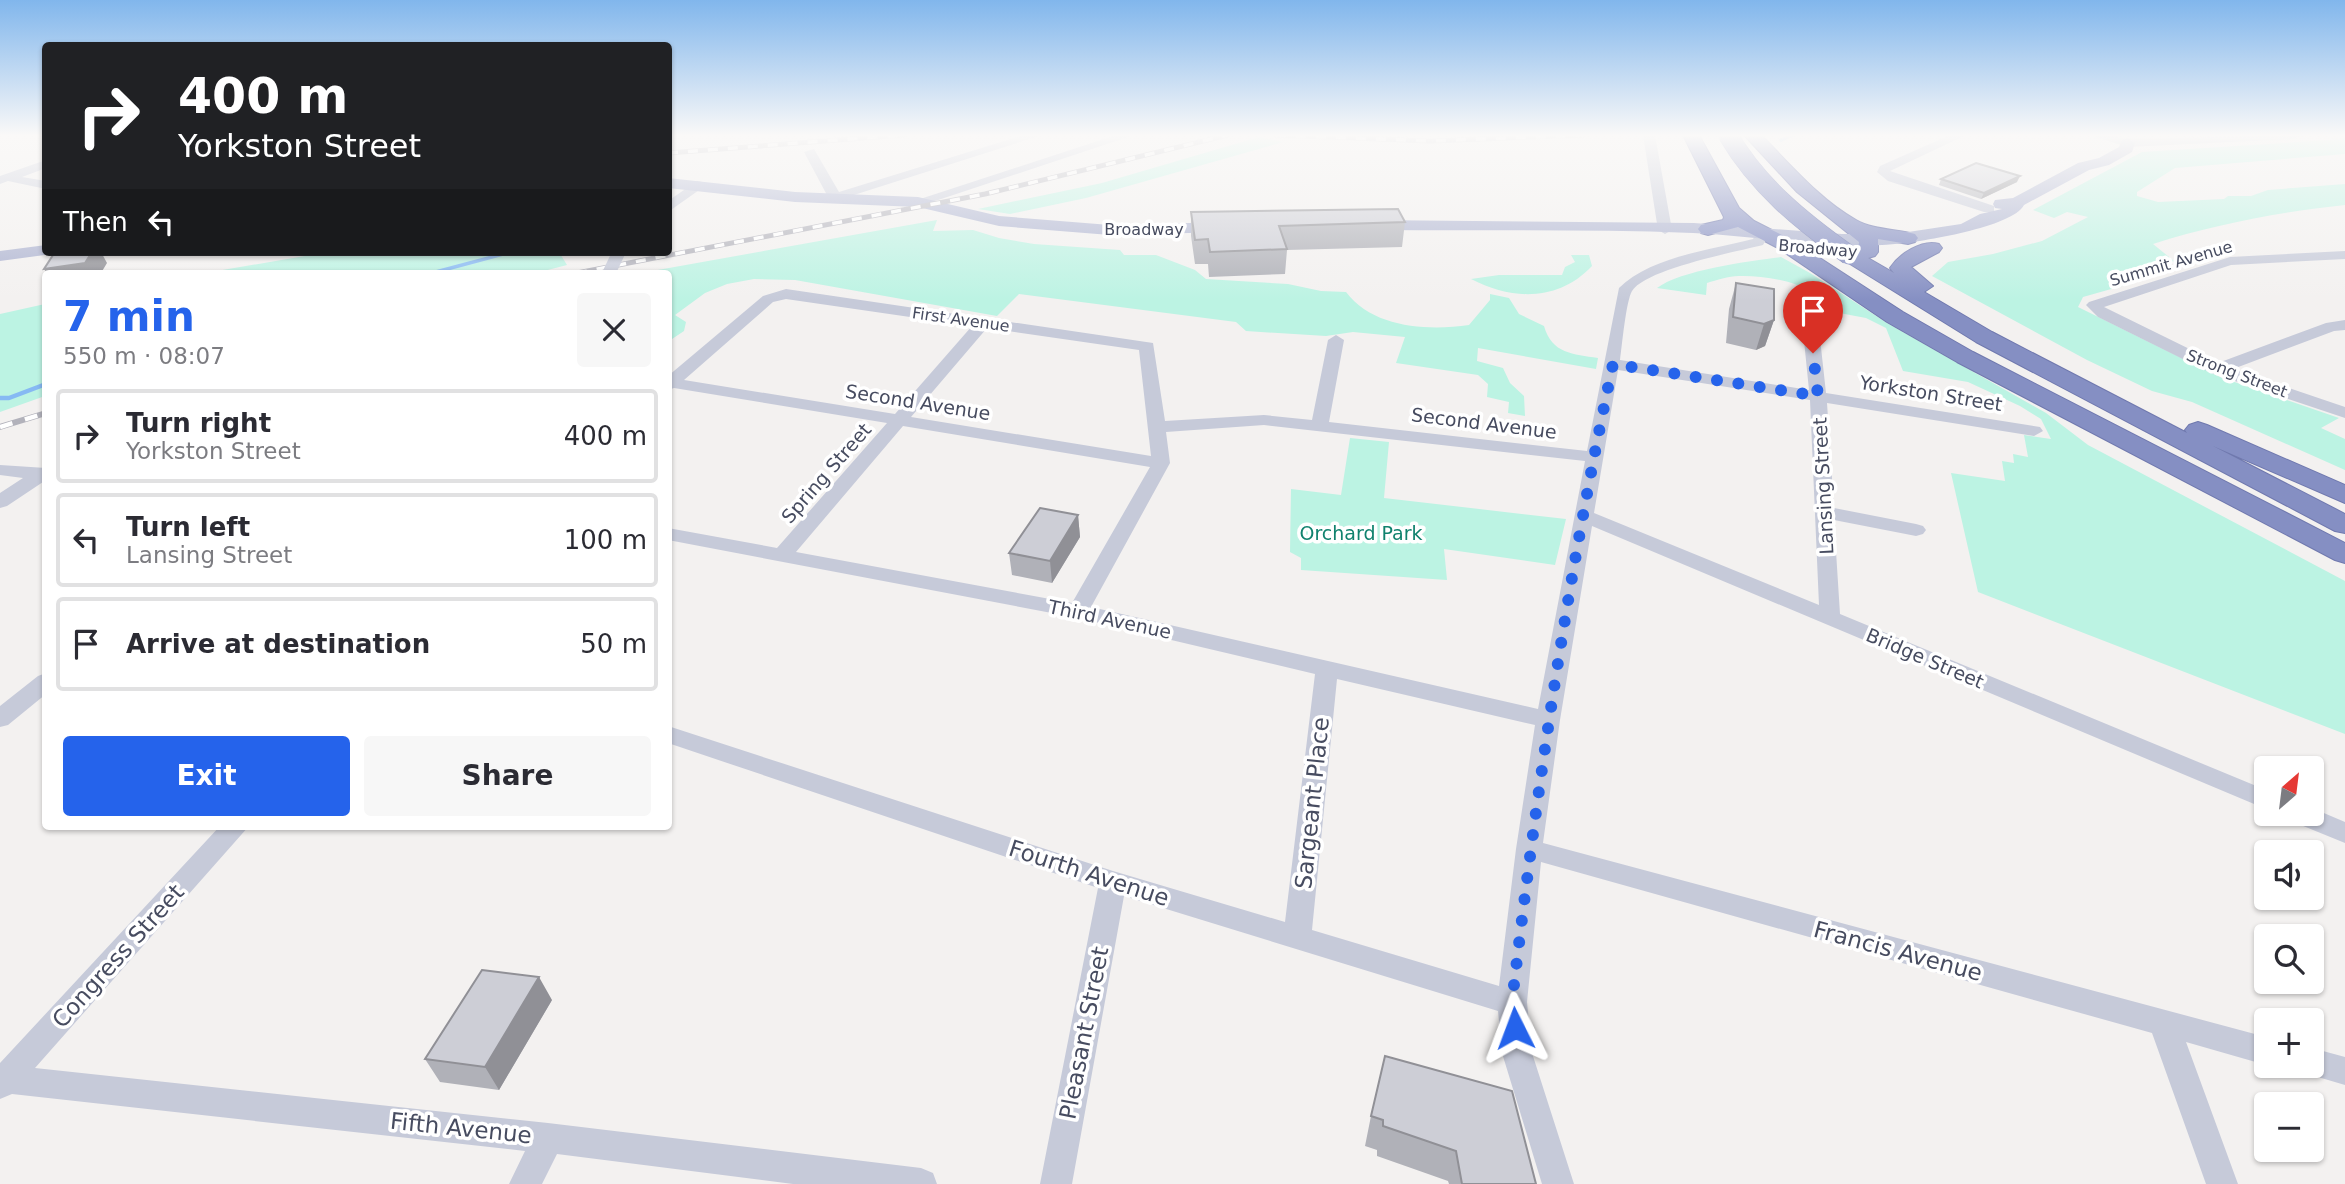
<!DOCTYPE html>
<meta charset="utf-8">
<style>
body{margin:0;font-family:"DejaVu Sans",sans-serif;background:#f7f7f7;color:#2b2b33;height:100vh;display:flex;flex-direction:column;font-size:26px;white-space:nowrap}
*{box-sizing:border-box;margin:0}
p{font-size:23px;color:#7c7c81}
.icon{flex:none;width:38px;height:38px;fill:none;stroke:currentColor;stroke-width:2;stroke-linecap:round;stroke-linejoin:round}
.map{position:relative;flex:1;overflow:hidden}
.details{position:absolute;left:42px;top:270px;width:630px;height:560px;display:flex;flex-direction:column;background:#fff;border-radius:7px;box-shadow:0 2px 5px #0004}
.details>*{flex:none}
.top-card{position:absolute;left:42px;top:42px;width:630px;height:214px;border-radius:7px;box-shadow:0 2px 5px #0004;background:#202124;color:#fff;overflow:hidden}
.needle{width:46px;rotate:28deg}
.tools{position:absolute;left:2254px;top:756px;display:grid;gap:14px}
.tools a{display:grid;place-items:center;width:70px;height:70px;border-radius:7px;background:#fff;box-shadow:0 2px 5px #0004;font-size:35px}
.pin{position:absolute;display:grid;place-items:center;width:60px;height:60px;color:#fff;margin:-72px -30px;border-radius:50% 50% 50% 0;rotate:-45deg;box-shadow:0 0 7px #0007}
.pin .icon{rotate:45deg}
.me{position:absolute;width:77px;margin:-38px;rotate:357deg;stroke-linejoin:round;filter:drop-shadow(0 0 5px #0008)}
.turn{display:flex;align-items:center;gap:24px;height:147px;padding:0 21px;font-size:32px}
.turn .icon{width:91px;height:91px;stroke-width:2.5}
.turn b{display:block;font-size:49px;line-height:60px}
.then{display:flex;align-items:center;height:66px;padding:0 21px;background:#0003;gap:14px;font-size:26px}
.round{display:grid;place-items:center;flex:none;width:74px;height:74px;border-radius:7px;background:#f7f7f7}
.head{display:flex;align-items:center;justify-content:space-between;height:119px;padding:0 21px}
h1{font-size:42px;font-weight:600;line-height:52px;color:#2563eb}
.cta{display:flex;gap:14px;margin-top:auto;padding:14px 21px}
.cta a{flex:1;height:80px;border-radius:7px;background:#2563eb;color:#fff;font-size:28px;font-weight:600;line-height:80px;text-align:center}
.cta a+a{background:#f7f7f7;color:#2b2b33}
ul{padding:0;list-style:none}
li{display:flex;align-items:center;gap:21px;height:94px;margin:0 14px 10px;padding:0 7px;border:4px solid #e1e1e2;border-radius:7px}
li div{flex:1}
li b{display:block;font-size:26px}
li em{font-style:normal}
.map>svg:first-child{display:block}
</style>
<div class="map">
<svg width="2345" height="1184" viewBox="0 0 2345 1184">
<rect width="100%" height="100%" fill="#f3f1f0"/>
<path fill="#bcf3e3" d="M 1259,137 L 1283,142 L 1086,198 L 1010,214 L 978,209 L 1102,183 Z
M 2345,139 L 2345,154 L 2175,168 L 2137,192 L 2137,196 L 2158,202 L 2224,199 L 2228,196 L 2251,196 L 2268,190 L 2345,184 L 2345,205 C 2280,212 2216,224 2153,244 L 2174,261 L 2154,270 L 2143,280 L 2083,297 L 2078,307 L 2220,377 L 2339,418 L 2321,428 L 2345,439 L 2345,470 L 2192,402 L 2152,391 L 2087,360 L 1932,276 L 1948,262 L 1993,254 L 2042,241 L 2088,217 L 2067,212 L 2054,218 L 2033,210 L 2142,152 Z
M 937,220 L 933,231 L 973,230 L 999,238 L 1034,244 L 1120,250 L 1124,255 L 1156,255 L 1195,270 L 1206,279 L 1288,284 L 1321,291 L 1346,292 C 1373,328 1428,331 1469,325 L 1490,300 L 1490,294 L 1509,298 L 1519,314 L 1544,326 C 1552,354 1573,354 1598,358 L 1596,369 L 1478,348 L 1477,361 L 1503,368 L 1510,383 L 1524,396 L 1525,416 L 1508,413 L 1509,402 L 1487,397 L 1488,384 L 1478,375 L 1396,363 L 1405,337 L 1353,332 L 1326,336 L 1246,331 L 1236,322 L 1019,294 L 997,316 L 795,280 L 754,279 L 727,284 L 705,293 L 675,315 L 686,322 L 684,331 L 669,341 L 668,273 L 641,273 Z
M 328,252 L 559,252 L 567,265 L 536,273 L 205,273 Z
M 1571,255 L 1589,255 L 1592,266 C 1559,301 1513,301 1471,279 L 1499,275 L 1562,275 L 1565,267 L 1575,262 Z
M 1781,257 L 1810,273 L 1887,323 L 2046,413 L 2088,445 L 2345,581 L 2345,734 L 1978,592 L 1951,473 L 2005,481 L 2002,461 L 2014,463 L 2013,454 L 2028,457 L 2024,435 L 2051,439 L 2041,419 L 2020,406 L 1968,382 L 1903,371 L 1886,328 L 1866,318 L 1834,312 C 1819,284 1768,275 1739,276 C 1728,276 1717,280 1707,283 L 1706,295 L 1657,288 C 1680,270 1750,261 1781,257 Z
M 45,304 L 45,396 L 0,412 L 0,314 Z
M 1350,438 L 1389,442 L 1384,498 L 1566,519 L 1555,565 L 1444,549 L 1447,580 L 1301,570 L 1301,558 L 1290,552 L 1291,489 L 1341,495 Z"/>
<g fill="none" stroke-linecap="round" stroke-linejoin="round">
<path stroke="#86b9f3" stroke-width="3.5" d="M 1781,140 L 1793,135
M 432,273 L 511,252"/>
<path stroke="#86b9f3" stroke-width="4.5" d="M 0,398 L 9,398 L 46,384"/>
<defs>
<path id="highway" d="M 1683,135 L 1699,135 L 1739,208 L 1754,221 L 1792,240 L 1903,312 L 1973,352 L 2345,543 L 2345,563 L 2335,560 L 1957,362 L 1887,322 L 1778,248 L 1738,227 L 1708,235 L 1701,233 L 1698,229 L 1701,225 L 1723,220 L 1724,217 Z
M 1744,135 L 1761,135 C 1790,164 1820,200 1856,220 C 1873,230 1896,229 1915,234 L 1918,238 L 1915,242 L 1908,244 L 1878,239 L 1878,252 L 1875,256 L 1868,258 L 1894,273 L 1890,268 C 1899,254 1922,239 1939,244 L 1942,248 L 1939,252 L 1911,267 L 1933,286 L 1924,292 L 1992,332 L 2187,433 L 2185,430 L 2189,425 L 2198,422 L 2207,425 L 2345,485 L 2345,503 L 2213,446 L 2345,514 L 2345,533 L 2335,531 L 1976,342 L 1842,259 L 1839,255 L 1842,251 L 1849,249 L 1858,252 L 1859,242 L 1797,192 Z"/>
</defs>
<use href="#highway" stroke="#7079ae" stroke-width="2"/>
<path fill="#c6cad9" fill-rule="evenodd" d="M 1024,135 L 1042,135 L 835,201 L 828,197 L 804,152 L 814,149 L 839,192 Z
M 1116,135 L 1134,135 L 923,205 L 913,205 L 911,202 Z
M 1643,135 L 1655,135 L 1672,230 L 1665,234 L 1658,230 Z
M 1950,135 L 1966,135 L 1890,171 L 1994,206 L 1994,212 L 1984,212 L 1888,181 L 1877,172 L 1880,166 Z
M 2090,135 L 2110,135 L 2127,139 L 2301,135 L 2295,139 L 2127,147 Z
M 46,160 L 46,168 L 22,177 L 46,181 L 46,189 L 8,181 L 0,184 L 0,176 Z
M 697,181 L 702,182 L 702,188 L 668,212 L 668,201 Z
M 1763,229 L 1770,233 L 1763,245 C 1735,252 1646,269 1632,291 C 1626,301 1622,346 1620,360 L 1809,390 L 1801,311 L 1809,306 L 1817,311 L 1826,393 L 2040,427 L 2043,431 L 2034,436 L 1827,403 L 1834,508 L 1916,524 L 1923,526 L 1926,530 L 1923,534 L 1916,536 L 1834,520 L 1840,614 L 2266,790 L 2266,809 L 1592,526 L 1560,720 L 1543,843 L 2266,1037 L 2266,1065 L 2186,1042 L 2238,1184 L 2206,1184 L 2152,1033 L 1541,862 L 1527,1002 L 1532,1053 L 1574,1184 L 1542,1184 L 1502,1053 L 1498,1011 L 1124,896 L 1072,1184 L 1040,1184 L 1098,888 L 668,743 L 668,726 L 1113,871 L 1285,922 L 1315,674 L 1078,618 L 668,540 L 668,528 L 777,548 L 887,423 L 674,388 L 668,390 L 668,376 L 763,296 L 786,289 L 1153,343 L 1165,421 L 1264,415 L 1312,420 L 1328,340 L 1336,335 L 1344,340 L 1329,422 L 1587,451 L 1619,288 C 1650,257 1710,250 1753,239 L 1758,230 ZM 786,299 L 972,326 L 895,414 L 684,380 L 773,302 ZM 987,328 L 1139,350 L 1151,456 L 911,417 ZM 1618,370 L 1810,400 L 1819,605 L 1594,513 ZM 1264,425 L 1585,461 L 1538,709 L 1091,607 L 1170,463 L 1166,432 ZM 903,426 L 1150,467 L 1072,603 L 796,552 ZM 1337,679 L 1535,725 L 1516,849 L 1499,986 L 1312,930 Z
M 2345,251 L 2345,259 L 2231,265 L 2104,307 L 2218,363 L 2326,323 L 2345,320 L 2345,330 L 2334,331 L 2233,369 L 2345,407 L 2345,418 L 2211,373 L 2098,317 L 2086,305 L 2089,302 L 2230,257 Z
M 0,465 L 46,468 L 46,480 L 7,506 L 0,508 L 0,493 L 23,478 L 0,475 Z
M 46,673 L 46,694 L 8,725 L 0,727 L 0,706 L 38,676 Z
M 2312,808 L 2345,822 L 2345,843 L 2291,821 L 2287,814 L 2312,814 Z
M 220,826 L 249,826 L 35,1068 L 548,1123 L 921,1168 L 933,1173 L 937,1184 L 793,1184 L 557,1154 L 542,1184 L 509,1184 L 525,1151 L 12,1094 L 0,1099 L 0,1063 Z
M 2312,1048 L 2345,1057 L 2345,1085 L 2301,1072 L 2299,1066 L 2312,1066 Z"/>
<path fill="#aeb4d1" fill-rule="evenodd" d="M 2127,138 L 2135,143 L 2132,152 L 2109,165 L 2089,170 L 2024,205 C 2013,227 1921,242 1895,244 C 1828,250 1760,236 1693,233 C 1585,229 1476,231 1368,230 L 1359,225 L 1368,220 L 1694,223 L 1842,234 L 1895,234 L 1961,224 L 1980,214 L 2002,209 L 1995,208 L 1993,204 L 1995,200 L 2013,198 L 2078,163 L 2099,158 L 2119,147 L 2122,140 Z
M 668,178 L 795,192 L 918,197 L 999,216 L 1110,225 L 1228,222 L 1237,227 L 1228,232 L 1110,235 L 999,226 L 918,207 L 795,202 L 668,188 Z
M 46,245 L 46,252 L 53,252 L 52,254 L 0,261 L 0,251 Z"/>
<use href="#highway" fill="#858fc3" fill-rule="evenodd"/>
<defs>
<path id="rail-far1" d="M 1276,135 L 1430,141 L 1584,135
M 668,153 L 903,135
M 577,273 L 985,194 L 1228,135"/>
<path id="rail" d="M 0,427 L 46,413"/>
</defs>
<use href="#rail-far1" stroke="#b2b2bb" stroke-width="5"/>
<use href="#rail" stroke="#b2b2bb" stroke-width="6"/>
<use href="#rail-far1" stroke="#fff" stroke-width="3.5" stroke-dasharray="10" stroke-linecap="butt"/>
<use href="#rail" stroke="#fff" stroke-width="4.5" stroke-dasharray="13" stroke-linecap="butt"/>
<defs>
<path id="highway-bridge" d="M 1728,135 C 1758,186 1801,221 1849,255"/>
</defs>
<use href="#highway-bridge" stroke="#7079ae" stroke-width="20" stroke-linecap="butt"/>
<path stroke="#c6cad9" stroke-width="13" d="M 609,273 L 619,252"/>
<use href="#highway-bridge" stroke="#858fc3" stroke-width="19"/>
</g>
<path fill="#b0b1b8" d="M 1941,179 L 2017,182 L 1981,199 L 1939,185 Z
M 1191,212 L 1405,222 L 1402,247 L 1287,250 L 1285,274 L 1209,277 L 1208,264 L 1195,264 L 1191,236 Z
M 1736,283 L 1774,320 L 1765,346 L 1756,350 L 1726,343 L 1729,309 Z
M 1078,515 L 1080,537 L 1052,583 L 1012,575 L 1009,553 Z
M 552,1000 L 499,1090 L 440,1082 L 425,1059 Z
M 1385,1056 L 1536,1184 L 1449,1184 L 1448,1181 L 1377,1156 L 1377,1150 L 1365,1146 L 1371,1116 Z"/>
<path fill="#909096" d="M 2020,176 L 2017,182 L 1981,199 L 1984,193 Z
M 92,252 L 101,252 L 107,263 L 101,273 L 47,273 L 44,269 Z
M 1774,320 L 1765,346 L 1756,350 L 1764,324 Z
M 1078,515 L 1080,537 L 1052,583 L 1050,561 Z
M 539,977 L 552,1000 L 499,1090 L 485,1067 Z"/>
<path fill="#cdced6" stroke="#909096" stroke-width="2" d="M 1976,163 L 2020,176 L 1984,193 L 1941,179 Z
M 1398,209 L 1405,222 L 1279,226 L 1287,249 L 1210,252 L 1208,239 L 1195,240 L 1191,212 Z
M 55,252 L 92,252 L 85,263 L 44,269 Z
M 1736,283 L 1774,289 L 1774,320 L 1764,324 L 1733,317 Z
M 1040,508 L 1078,515 L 1050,561 L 1009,553 Z
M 482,970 L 539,977 L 485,1067 L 425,1059 Z
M 1385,1056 L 1512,1091 L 1536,1184 L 1462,1184 L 1456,1151 L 1383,1126 L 1383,1120 L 1371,1116 Z"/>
<linearGradient id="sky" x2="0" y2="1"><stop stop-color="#81b6ec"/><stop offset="0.45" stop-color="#faf9f8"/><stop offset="1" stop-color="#faf9f8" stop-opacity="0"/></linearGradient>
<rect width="2345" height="301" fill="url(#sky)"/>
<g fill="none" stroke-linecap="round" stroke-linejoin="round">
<path stroke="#2563eb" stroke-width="12" stroke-dasharray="0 21.6" d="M 1515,1028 L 1512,1002 C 1537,788 1568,575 1613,364 L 1818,396 L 1813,353"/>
</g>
<g text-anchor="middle" stroke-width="7" stroke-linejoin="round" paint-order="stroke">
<g font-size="16" fill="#474c60" stroke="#fff">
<text x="1144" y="235">Broadway</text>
<text transform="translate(1818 248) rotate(5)" y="6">Broadway</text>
<text transform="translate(2171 263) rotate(-16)" y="6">Summit Avenue</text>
<text transform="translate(961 319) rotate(8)" y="6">First Avenue</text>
<text transform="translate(2237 373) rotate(21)" y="6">Strong Street</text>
</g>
<g font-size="19" fill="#474c60" stroke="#fff">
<text transform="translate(1931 393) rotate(9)" y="7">Yorkston Street</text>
<text transform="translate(918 402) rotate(9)" y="7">Second Avenue</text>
<text transform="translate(1484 423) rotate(7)" y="7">Second Avenue</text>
<text transform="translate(826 473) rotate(-49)" y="7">Spring Street</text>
<text transform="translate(1823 486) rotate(-93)" y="7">Lansing Street</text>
<text transform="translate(1110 619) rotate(12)" y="7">Third Avenue</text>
<text transform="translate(1925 658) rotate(23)" y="7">Bridge Street</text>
</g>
<g font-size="19" fill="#10826e" stroke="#fff">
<text x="1361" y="540">Orchard Park</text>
</g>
<g font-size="23" fill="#474c60" stroke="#fff">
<text transform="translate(1312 803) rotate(-84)" y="8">Sargeant Place</text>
<text transform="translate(1089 873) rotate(18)" y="8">Fourth Avenue</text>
<text transform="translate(1898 951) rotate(15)" y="8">Francis Avenue</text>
<text transform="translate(118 956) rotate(-48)" y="8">Congress Street</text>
<text transform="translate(1084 1033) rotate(-79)" y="8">Pleasant Street</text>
<text transform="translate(461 1128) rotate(6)" y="8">Fifth Avenue</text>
</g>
</g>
</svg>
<div class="tools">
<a><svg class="needle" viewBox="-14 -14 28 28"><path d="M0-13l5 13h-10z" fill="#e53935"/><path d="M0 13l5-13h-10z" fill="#7c7c81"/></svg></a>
<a><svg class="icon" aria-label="sound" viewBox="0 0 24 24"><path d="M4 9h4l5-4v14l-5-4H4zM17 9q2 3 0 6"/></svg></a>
<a><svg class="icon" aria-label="search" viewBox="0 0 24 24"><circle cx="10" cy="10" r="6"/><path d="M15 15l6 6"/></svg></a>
<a>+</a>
<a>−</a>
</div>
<div class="pin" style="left:1813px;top:353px;background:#d93025"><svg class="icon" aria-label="arrive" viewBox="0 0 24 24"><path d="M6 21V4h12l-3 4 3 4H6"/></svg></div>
<svg class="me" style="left:1515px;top:1028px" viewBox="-20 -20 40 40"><path d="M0-17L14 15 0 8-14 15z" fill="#2563eb" stroke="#fff" stroke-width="4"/></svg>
<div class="top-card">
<div class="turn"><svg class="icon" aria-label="right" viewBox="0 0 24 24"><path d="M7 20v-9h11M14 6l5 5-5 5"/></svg><div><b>400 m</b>Yorkston Street</div></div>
<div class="then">Then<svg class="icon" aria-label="left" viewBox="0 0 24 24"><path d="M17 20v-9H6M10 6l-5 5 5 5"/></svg></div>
</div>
<section class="details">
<div class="head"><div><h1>7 min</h1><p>550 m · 08:07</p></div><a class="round"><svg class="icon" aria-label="close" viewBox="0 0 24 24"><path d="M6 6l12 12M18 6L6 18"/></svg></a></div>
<ul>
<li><svg class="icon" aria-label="right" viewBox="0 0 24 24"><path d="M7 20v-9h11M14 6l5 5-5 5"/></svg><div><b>Turn right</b><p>Yorkston Street</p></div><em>400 m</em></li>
<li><svg class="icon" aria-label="left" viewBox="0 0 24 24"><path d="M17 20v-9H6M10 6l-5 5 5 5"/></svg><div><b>Turn left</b><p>Lansing Street</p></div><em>100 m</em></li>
<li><svg class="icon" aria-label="arrive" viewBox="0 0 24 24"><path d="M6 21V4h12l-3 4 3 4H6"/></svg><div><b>Arrive at destination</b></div><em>50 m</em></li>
</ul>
<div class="cta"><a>Exit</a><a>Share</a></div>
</section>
</div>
